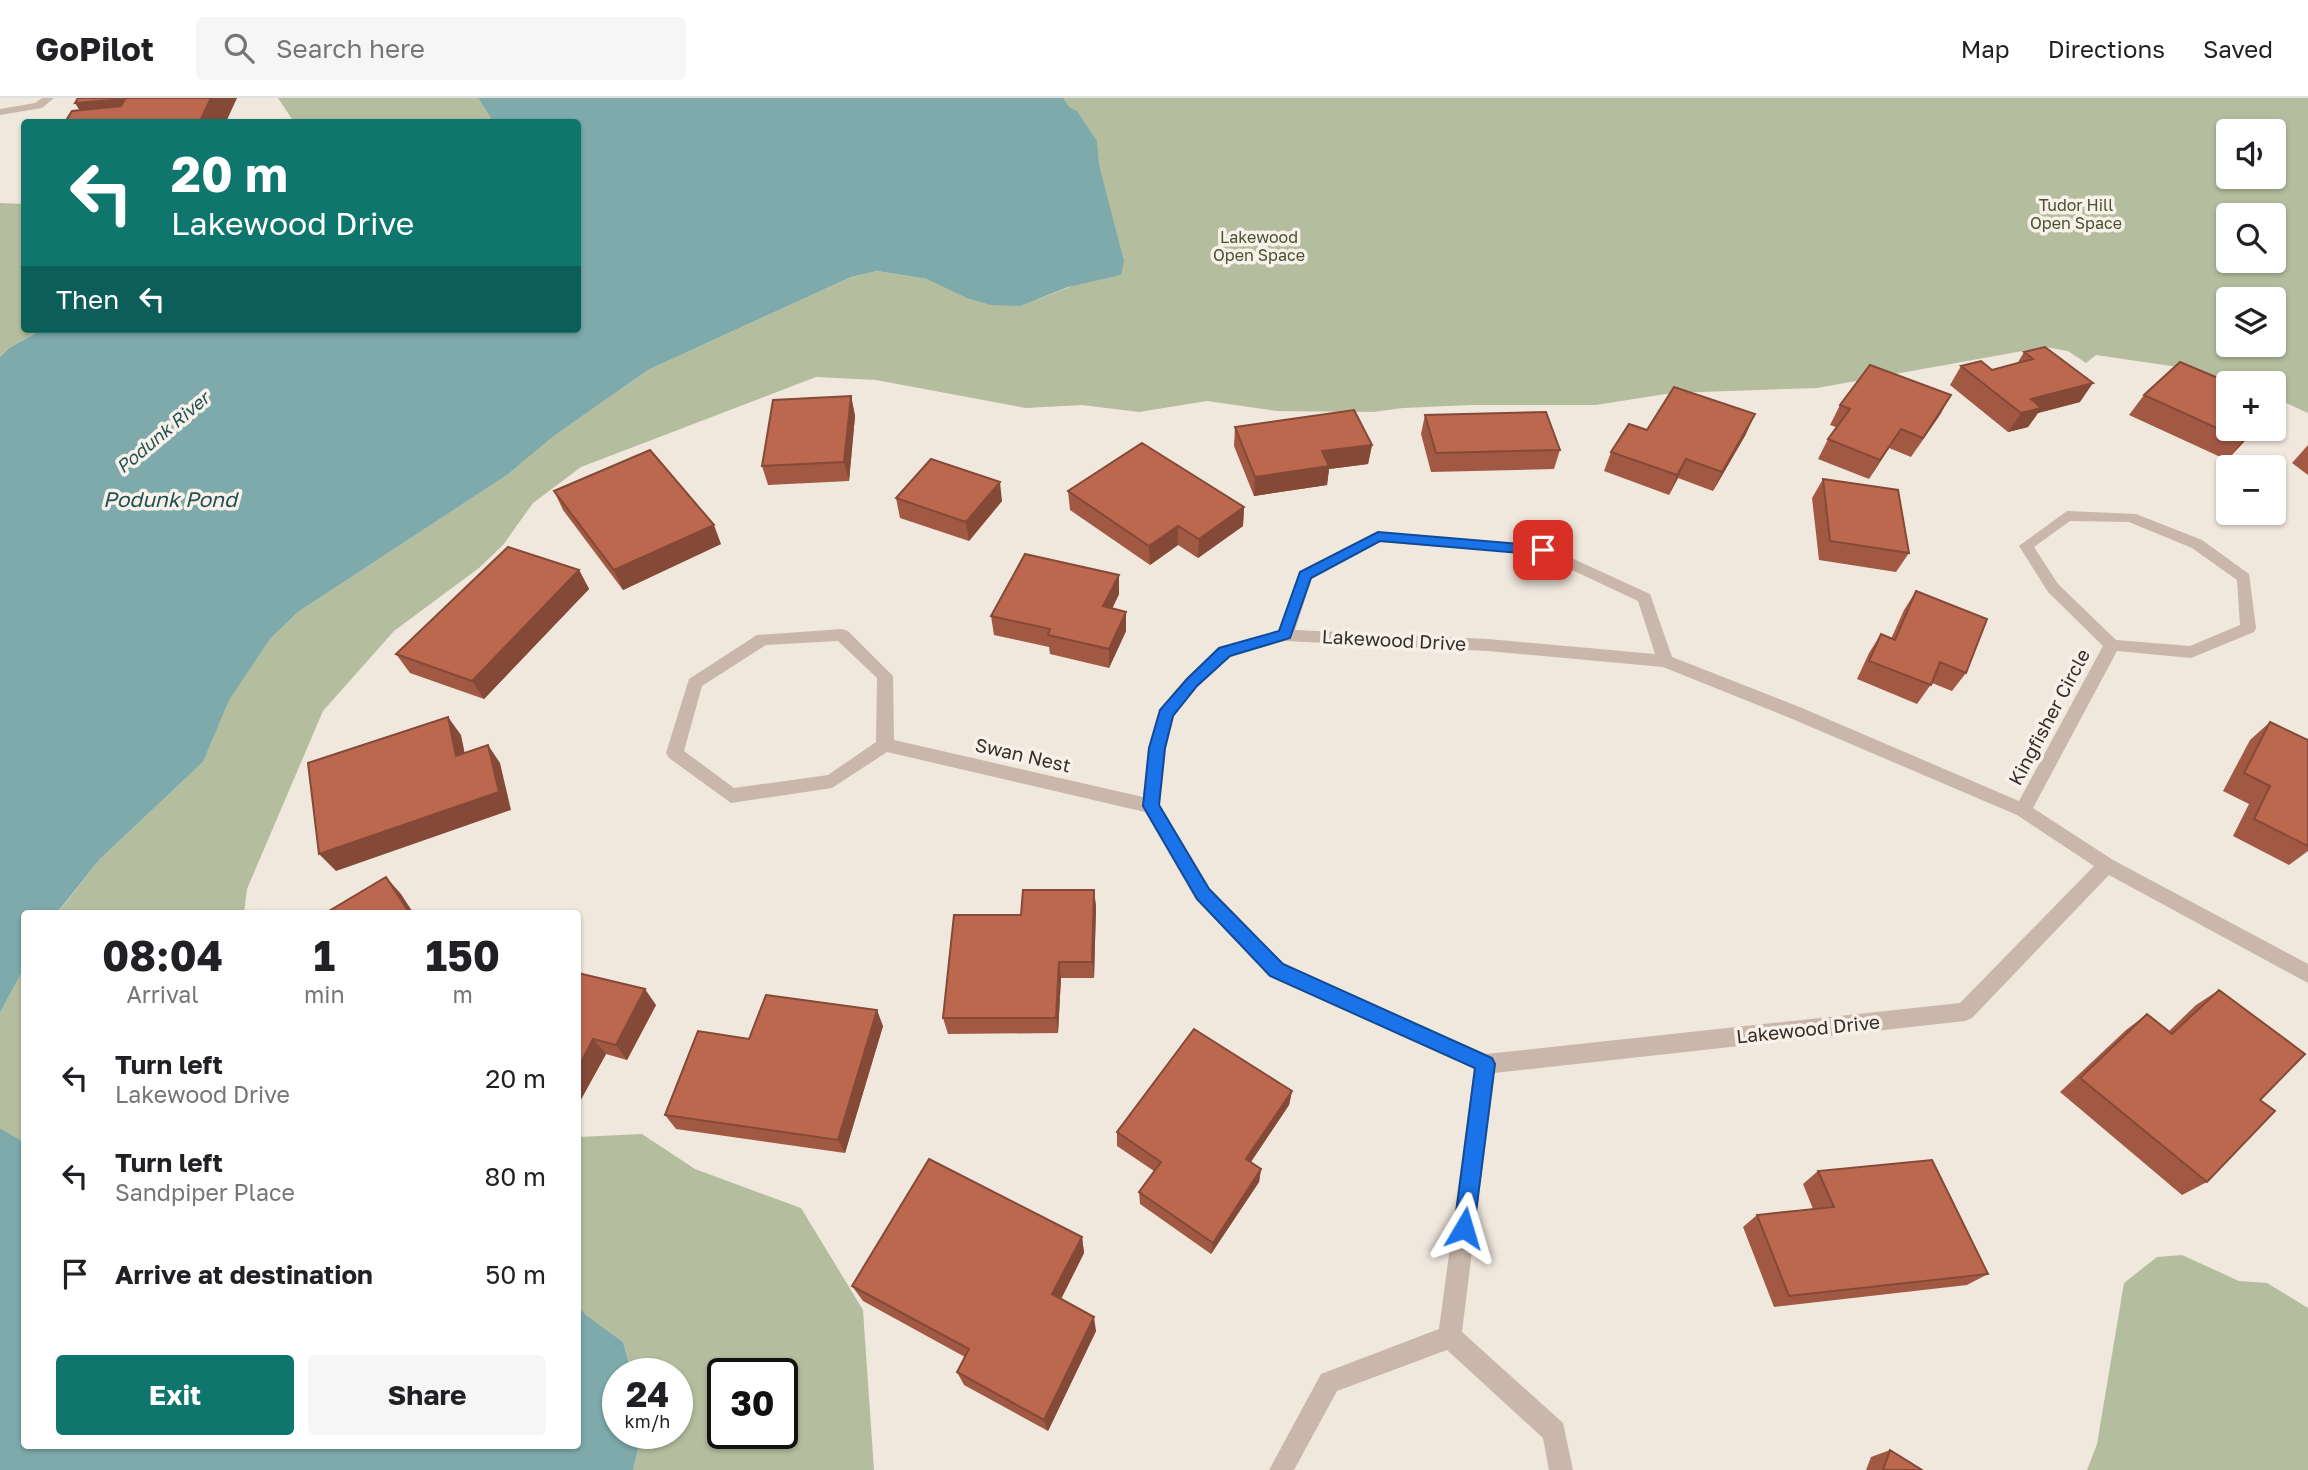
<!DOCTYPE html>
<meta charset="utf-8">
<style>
body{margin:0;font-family:"Golos Text",sans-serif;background:#f6f6f6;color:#202124;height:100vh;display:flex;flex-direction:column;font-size:26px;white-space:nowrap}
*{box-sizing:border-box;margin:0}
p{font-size:23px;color:#757577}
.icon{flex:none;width:38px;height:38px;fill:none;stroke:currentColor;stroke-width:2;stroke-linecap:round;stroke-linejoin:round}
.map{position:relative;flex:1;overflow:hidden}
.drawer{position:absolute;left:21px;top:812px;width:560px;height:539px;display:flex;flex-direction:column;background:#fff;border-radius:7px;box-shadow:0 2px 5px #0004}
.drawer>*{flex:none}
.guide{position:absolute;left:21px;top:21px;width:560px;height:214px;border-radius:7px;box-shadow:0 2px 5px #0004;background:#0f766e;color:#fff;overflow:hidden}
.fabs{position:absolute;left:2216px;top:21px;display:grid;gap:14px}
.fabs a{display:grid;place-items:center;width:70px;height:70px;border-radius:7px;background:#fff;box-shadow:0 2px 5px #0004;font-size:35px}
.speed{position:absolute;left:602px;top:1260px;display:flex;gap:14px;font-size:35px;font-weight:700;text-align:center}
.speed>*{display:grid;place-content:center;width:91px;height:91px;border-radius:50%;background:#fff;box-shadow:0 2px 5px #0004;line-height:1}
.speed small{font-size:18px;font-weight:400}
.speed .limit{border:4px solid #111;border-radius:10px;background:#fff;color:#111}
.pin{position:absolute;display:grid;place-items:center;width:60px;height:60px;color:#fff;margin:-30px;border-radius:14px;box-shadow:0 4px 10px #0006}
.me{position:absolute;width:77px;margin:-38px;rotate:7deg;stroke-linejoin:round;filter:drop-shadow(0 0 5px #0008)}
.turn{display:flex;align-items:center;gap:24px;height:147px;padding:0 35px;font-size:32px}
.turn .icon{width:91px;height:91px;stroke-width:2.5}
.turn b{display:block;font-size:49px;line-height:60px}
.then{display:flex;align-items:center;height:66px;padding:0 35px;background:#0003;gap:14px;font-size:26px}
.eta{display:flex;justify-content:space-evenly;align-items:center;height:119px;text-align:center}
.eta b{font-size:42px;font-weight:700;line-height:49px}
.primary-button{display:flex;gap:14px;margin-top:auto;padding:14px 35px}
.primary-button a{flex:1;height:80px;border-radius:7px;background:#0f766e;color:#fff;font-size:28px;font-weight:700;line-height:80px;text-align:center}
.primary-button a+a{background:#f6f6f6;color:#202124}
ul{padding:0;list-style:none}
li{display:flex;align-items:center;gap:21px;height:98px;padding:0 35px}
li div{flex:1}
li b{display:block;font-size:26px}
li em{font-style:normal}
header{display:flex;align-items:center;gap:42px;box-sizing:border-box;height:98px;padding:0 35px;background:#fff;border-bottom:2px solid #e0e0e0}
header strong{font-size:33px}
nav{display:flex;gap:38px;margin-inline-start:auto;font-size:24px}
.search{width:490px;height:63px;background:#f6f6f6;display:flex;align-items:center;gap:18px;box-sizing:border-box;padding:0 24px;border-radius:7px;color:#757577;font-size:26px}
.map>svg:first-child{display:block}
</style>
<header>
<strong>GoPilot</strong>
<div class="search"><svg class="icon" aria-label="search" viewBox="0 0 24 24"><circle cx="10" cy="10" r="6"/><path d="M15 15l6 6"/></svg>Search here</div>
<nav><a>Map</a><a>Directions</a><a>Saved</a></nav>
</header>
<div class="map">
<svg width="2308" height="1372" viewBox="0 0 2308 1372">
<rect width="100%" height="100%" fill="#f0e7dd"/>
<path fill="#b4be9e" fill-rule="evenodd" d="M 278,0 L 475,0 L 479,1 L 492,20 L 488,24 L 294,24 Z
M 1037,0 L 2308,0 L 2308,315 L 2273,299 L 2273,285 L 2241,285 L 2178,269 L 2096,257 L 2086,265 L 2068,253 L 2045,249 L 1817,290 L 1672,295 L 1596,307 L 1471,307 L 1403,310 L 1373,314 L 1277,313 L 1207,303 L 1139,314 L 1082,307 L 1026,310 L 876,282 L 816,279 L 581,369 L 533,405 L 503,447 L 479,470 L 394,533 L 323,613 L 247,791 L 244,815 L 57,816 L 99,762 L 203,664 L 228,602 L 270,541 L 298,514 L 507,377 L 554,338 L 648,272 L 851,179 L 877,173 L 927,181 L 986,198 L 1038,201 L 1072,188 L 1101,153 L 1077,13 ZM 2228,33 L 2273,33 L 2273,79 L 2228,79 ZM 2228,117 L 2273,117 L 2273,163 L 2228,163 ZM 2228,201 L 2273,201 L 2273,247 L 2228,247 Z
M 0,105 L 24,106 L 24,231 L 44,231 L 9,250 L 0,259 Z
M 24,870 L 24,1044 L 0,1030 L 0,915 Z
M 642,1036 L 695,1071 L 801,1110 L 863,1212 L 874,1372 L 633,1372 L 642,1335 L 677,1335 L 677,1276 L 632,1276 L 623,1244 L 585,1216 L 578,1208 L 578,1039 ZM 723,1276 L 782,1276 L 782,1335 L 723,1335 Z
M 2182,1157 L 2239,1183 L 2267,1185 L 2308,1210 L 2308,1372 L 2087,1372 L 2097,1346 L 2124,1185 L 2157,1159 Z"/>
<path fill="#7eaaab" d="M 475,0 L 1063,0 L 1069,9 L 1077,13 L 1097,43 L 1099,67 L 1124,163 L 1121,177 L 1068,189 L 1020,208 L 991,207 L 967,200 L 927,181 L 877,173 L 851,179 L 648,272 L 554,338 L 507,377 L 298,514 L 270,541 L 229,602 L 203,664 L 99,762 L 57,815 L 24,816 L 24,870 L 0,915 L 0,259 L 9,250 L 44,231 L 578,231 L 578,24 L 488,24 L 491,20 L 479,1 Z
M 0,1030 L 24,1044 L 24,1348 L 578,1348 L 578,1208 L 585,1216 L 623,1244 L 632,1276 L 618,1276 L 618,1335 L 642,1335 L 633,1372 L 0,1372 Z"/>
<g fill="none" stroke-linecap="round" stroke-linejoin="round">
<path fill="#c8b7aa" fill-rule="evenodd" d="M 42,0 L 54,0 L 42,10 L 0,17 L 0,11 L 35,5 Z
M 2067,413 L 2136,416 L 2202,442 L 2249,476 L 2256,530 L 2254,534 L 2191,560 L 2117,553 L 2033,710 L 2113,762 L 2308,866 L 2308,885 L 2109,777 L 1972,920 L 1965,923 L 1494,975 L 1462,1234 L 1563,1325 L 1573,1372 L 1549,1372 L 1543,1340 L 1447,1252 L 1337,1293 L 1294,1372 L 1269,1372 L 1321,1276 L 1439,1231 L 1474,971 L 1270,878 L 1196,802 L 1145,714 L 887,654 L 832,690 L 731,705 L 669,660 L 666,655 L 689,581 L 757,537 L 842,531 L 848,533 L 893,578 L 894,642 L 1143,699 L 1148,651 L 1160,611 L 1186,580 L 1219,550 L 1278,533 L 1300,473 L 1378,434 L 1543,447 L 1650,496 L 1672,559 L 1802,610 L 2019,703 L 2103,548 L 2048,494 L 2019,448 ZM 2070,423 L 2129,424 L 2192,450 L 2237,482 L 2240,527 L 2190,548 L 2116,542 L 2058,486 L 2034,449 ZM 1380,444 L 1540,457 L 1638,503 L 1655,556 L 1488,541 L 1295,532 L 1312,480 ZM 838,543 L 877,580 L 876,644 L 828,677 L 734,690 L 684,653 L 702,588 L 766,547 ZM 1285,543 L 1488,553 L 1663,569 L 1790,620 L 2017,717 L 2094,768 L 1960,905 L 1486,956 L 1284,866 L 1210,790 L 1160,707 L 1166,651 L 1174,618 L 1198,588 L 1231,558 Z"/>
</g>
<path fill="#a25944" d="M 2045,249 L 2080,304 L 2038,315 L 2028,329 L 2008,334 L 1950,287 L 1961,268 L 1992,272 L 2017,266 L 2024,254 Z
M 1951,297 L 1911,359 L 1889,350 L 1869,381 L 1818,361 L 1828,341 L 1836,329 L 1830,327 L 1840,307 Z
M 2144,297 L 2256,331 L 2227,362 L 2129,317 Z
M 851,298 L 855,318 L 849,383 L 768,387 L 762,368 Z
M 1425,317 L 1560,352 L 1554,371 L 1431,374 L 1421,336 Z
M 1235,329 L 1372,347 L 1368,366 L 1329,371 L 1327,387 L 1254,398 L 1234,348 Z
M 1647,332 L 1746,336 L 1713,393 L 1678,380 L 1669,397 L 1604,373 L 1611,354 Z
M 2308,347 L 2308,377 L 2292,365 Z
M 1823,381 L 1909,455 L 1896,474 L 1819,462 L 1812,400 Z
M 554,393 L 721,446 L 623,492 L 563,412 Z
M 1068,393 L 1244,409 L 1243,428 L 1198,460 L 1178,447 L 1150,467 L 1070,412 Z
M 896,400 L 1002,403 L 969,443 L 900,420 Z
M 579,472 L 589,491 L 484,601 L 410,575 L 396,556 Z
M 1916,493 L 1966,575 L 1952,593 L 1932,585 L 1917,606 L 1857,581 L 1869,555 L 1881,536 L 1891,541 L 1904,512 Z
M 1119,496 L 1112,511 L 1126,533 L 1109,570 L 1050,556 L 1049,549 L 994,537 L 991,518 Z
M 2270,624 L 2308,642 L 2308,753 L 2289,767 L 2233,738 L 2249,706 L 2223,693 L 2250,642 Z
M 1094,792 L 1096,809 L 1094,880 L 1061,880 L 1058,935 L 948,936 L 943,920 L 1021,817 Z
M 578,875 L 656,907 L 627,962 L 606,956 L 579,1005 L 578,1004 Z
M 2219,892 L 2260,1002 L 2207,1084 L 2182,1097 L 2060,994 L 2126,932 L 2147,916 L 2169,933 L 2196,907 Z
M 883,928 L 845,1055 L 676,1031 L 665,1017 L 749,941 Z
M 1292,993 L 1289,1007 L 1251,1064 L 1261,1071 L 1259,1084 L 1211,1156 L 1140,1106 L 1139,1094 L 1154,1073 L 1117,1048 L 1117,1034 Z
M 1818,1073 L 1988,1176 L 1967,1187 L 1774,1209 L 1743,1129 L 1757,1117 L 1813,1111 L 1803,1086 Z
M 1082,1139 L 1084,1155 L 1061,1201 L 1096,1233 L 1048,1333 L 964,1287 L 957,1274 L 965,1259 L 863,1203 L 852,1188 Z
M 1890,1352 L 1922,1372 L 1866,1372 L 1871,1359 Z"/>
<path fill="#844937" d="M 132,0 L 140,24 L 87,24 L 75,5 Z
M 211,0 L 237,0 L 226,24 L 201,24 L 200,23 Z
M 2093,285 L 2080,304 L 2038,315 L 2028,329 L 2008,334 L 2031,301 Z
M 1951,297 L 1940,317 L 1911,359 L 1923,340 Z
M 851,298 L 855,318 L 849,383 L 844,364 Z
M 1755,316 L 1746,336 L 1713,393 L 1722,374 Z
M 1901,331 L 1889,350 L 1869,381 L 1880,362 Z
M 2254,331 L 2256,331 L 2227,362 L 2243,342 Z
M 1372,347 L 1368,366 L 1329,371 L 1327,387 L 1254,398 L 1255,379 L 1322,353 Z
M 1686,361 L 1678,380 L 1669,397 L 1677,377 Z
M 1000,384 L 1002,403 L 969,443 L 966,424 Z
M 1244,409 L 1243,428 L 1198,460 L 1199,441 Z
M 714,427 L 721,446 L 623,492 L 614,472 Z
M 1178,428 L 1178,447 L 1150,467 L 1149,448 Z
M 579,472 L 589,491 L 484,601 L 472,583 Z
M 1119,477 L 1119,496 L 1104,527 L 1103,508 Z
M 1126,514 L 1126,533 L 1109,570 L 1109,551 Z
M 448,619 L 461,637 L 469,676 L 456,658 Z
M 488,647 L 500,665 L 511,712 L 336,773 L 319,756 Z
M 386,779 L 401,796 L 414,816 L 410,816 Z
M 1094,792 L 1096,809 L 1094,880 L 1092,864 Z
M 1059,864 L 1061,880 L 1058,935 L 1056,920 Z
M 645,891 L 656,907 L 627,962 L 616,947 Z
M 877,912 L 883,928 L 845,1055 L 838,1042 Z
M 593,941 L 606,956 L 579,1005 L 578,1003 L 578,970 Z
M 1292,993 L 1289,1007 L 1244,1074 L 1246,1061 Z
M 1261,1071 L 1259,1084 L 1211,1156 L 1213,1145 Z
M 1082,1139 L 1084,1155 L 1056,1211 L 1052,1196 Z
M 1094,1219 L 1096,1233 L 1048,1333 L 1044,1322 Z"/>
<path fill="#bc684f" stroke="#844937" stroke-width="2" d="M 78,0 L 211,0 L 200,23 L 217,21 L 215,24 L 65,24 L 72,13 L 121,8 L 125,1 L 75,5 Z
M 2045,249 L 2093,285 L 2031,301 L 2041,310 L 2021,315 L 1961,268 L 1981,263 L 1992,272 L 2033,261 L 2024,254 Z
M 2180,264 L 2230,285 L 2228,285 L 2228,331 L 2254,331 L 2243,342 L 2144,297 Z
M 1870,267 L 1951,297 L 1923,340 L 1901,331 L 1880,362 L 1828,341 L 1850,311 L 1840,307 Z
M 1674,289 L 1755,316 L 1722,374 L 1686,361 L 1677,377 L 1611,354 L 1629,326 L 1647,332 Z
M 851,298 L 844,364 L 762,368 L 773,302 Z
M 2273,304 L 2278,306 L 2273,311 Z
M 1354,312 L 1372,347 L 1322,353 L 1329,368 L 1255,379 L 1235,329 Z
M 1546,314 L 1560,352 L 1436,355 L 1425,317 Z
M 1142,345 L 1244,409 L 1199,441 L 1178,428 L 1149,448 L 1068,393 Z
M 650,352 L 714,427 L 614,472 L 554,393 Z
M 931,361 L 1000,384 L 966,424 L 896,400 Z
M 1823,381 L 1898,392 L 1909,455 L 1830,443 Z
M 508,449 L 579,472 L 472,583 L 396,556 Z
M 1025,456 L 1119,477 L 1103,508 L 1126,514 L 1109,551 L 1048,537 L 1050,531 L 991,518 Z
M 1916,493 L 1987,521 L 1966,575 L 1940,564 L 1931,587 L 1869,563 L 1881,536 L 1895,542 Z
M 448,619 L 456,658 L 488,647 L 499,694 L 319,756 L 308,665 Z
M 2270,624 L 2308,642 L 2308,748 L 2254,721 L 2270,688 L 2244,675 Z
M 386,779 L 410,816 L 324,816 Z
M 1023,792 L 1094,792 L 1092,864 L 1059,864 L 1056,920 L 943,920 L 954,817 L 1021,817 Z
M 578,875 L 645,891 L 616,947 L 593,941 L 578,970 Z
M 2219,892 L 2305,956 L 2260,1002 L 2275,1013 L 2207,1084 L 2080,980 L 2147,916 L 2172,936 Z
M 766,897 L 877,912 L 838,1042 L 665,1017 L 698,933 L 749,941 Z
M 1194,931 L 1292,993 L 1246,1061 L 1261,1071 L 1213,1145 L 1139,1094 L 1161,1064 L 1117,1034 Z
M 929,1061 L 1082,1139 L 1052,1196 L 1094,1219 L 1044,1322 L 957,1274 L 969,1251 L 852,1188 Z
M 1932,1062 L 1988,1176 L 1789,1198 L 1757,1117 L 1834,1109 L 1818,1073 Z
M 1890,1352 L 1922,1372 L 1883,1372 Z"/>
<path fill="#1a73e8" stroke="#114b97" stroke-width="2" d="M 1378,434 L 1543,448 L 1550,452 L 1543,457 L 1380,443 L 1311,480 L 1290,540 L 1230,558 L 1197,588 L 1173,618 L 1165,650 L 1159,707 L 1209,791 L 1283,866 L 1492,960 L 1495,966 L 1474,1130 L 1471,1137 L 1464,1140 L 1457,1137 L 1454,1130 L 1475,970 L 1270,878 L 1197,801 L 1143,708 L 1149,650 L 1160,612 L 1187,581 L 1219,550 L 1279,533 L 1300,474 Z"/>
<g text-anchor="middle" stroke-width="7" stroke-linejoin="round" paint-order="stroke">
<g font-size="16" fill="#46522f" stroke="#f8f1e9">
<text x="2076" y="113">Tudor Hill<tspan x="2076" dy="18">Open Space</tspan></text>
<text x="1259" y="145">Lakewood<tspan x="1259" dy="18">Open Space</tspan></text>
</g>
<g font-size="18" font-style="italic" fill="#225154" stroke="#f8f1e9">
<text transform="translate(163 335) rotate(-40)" y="6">Podunk River</text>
</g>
<g font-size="19" fill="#362d29" stroke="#f8f1e9">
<text transform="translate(1394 542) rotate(3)" y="7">Lakewood Drive</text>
<text transform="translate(2049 619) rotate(-62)" y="7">Kingfisher Circle</text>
<text transform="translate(1023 657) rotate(13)" y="7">Swan Nest</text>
<text transform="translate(1808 931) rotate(-6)" y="7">Lakewood Drive</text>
</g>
<g font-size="21" font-style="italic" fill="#225154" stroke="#f8f1e9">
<text x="170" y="409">Podunk Pond</text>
</g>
</g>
</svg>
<div class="fabs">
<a><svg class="icon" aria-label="sound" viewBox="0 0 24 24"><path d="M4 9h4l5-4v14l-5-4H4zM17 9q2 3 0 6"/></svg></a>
<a><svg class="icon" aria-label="search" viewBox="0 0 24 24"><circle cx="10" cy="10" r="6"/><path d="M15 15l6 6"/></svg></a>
<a><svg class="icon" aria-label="layers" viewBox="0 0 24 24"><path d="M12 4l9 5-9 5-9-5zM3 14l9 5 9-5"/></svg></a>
<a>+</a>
<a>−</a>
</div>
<div class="speed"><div>24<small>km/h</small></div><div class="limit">30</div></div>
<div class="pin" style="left:1543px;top:452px;background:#d93025"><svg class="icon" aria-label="arrive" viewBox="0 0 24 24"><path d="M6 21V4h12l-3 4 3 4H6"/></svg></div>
<svg class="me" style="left:1464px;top:1130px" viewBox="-20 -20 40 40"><path d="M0-17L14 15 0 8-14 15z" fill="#1a73e8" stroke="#fff" stroke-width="4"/></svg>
<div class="guide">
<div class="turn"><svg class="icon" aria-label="left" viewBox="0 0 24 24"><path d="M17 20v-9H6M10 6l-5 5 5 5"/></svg><div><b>20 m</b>Lakewood Drive</div></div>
<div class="then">Then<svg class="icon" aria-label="left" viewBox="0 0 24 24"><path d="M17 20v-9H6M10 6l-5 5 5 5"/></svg></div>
</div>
<section class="drawer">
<div class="eta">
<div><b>08:04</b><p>Arrival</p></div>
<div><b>1</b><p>min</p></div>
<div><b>150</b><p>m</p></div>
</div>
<ul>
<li><svg class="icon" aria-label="left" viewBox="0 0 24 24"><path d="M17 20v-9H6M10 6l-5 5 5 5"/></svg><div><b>Turn left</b><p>Lakewood Drive</p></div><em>20 m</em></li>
<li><svg class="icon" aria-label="left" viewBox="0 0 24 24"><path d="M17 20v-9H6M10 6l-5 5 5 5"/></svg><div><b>Turn left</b><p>Sandpiper Place</p></div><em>80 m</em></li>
<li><svg class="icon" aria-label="arrive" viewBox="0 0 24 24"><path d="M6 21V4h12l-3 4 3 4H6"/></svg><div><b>Arrive at destination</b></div><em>50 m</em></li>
</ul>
<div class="primary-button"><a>Exit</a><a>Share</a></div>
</section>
</div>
